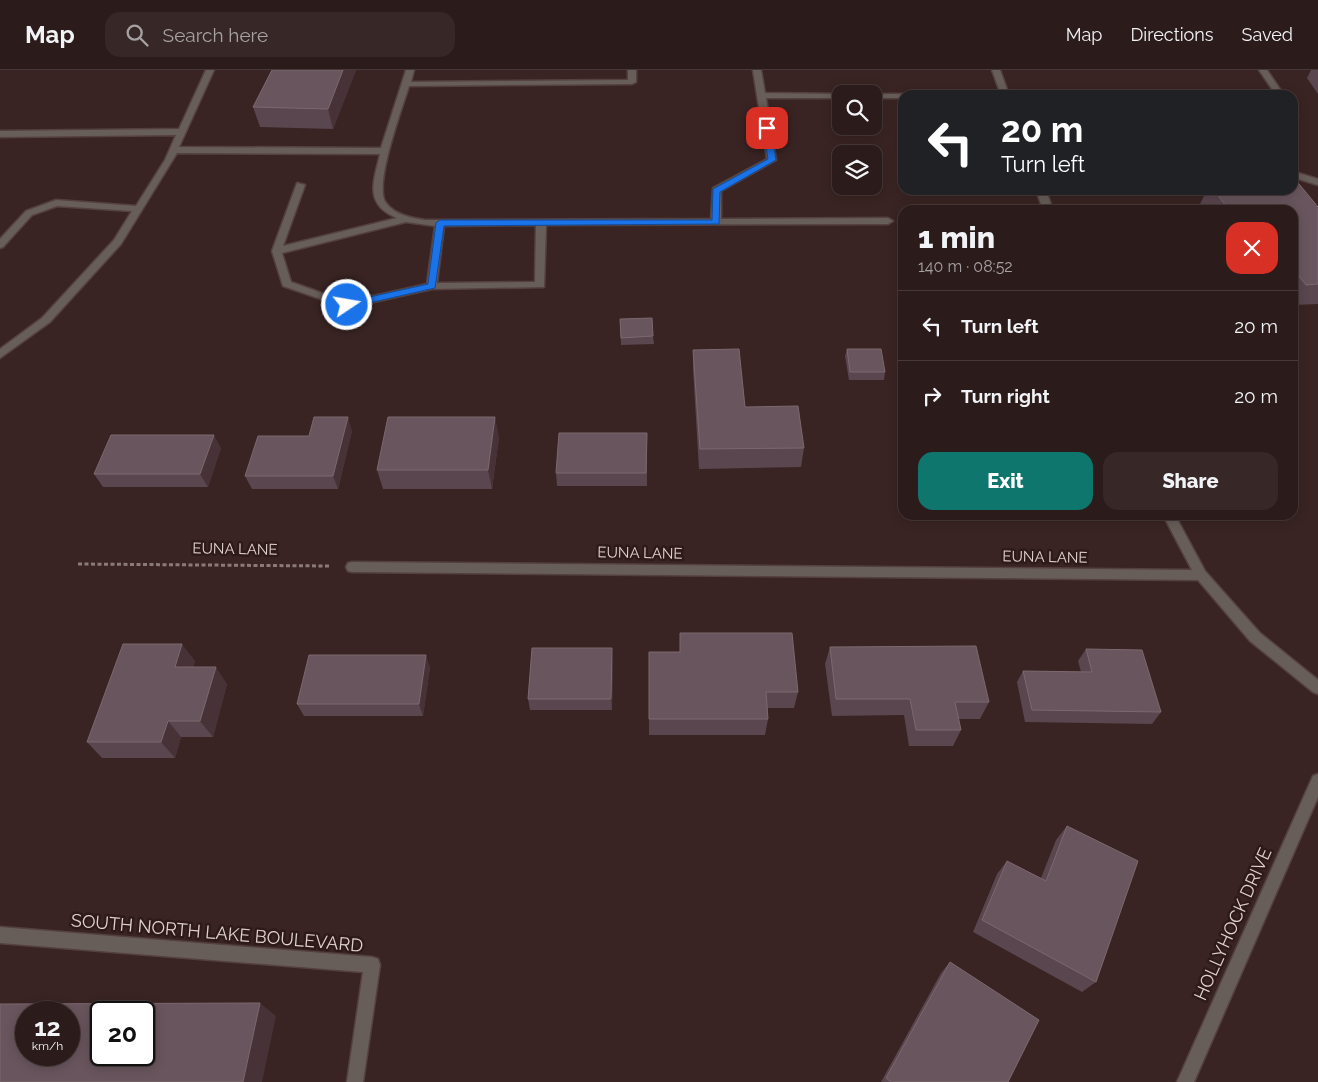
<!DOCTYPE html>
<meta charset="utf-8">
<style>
body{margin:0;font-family:Raleway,sans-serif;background:#372827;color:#f1f3f6;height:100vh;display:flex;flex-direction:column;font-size:19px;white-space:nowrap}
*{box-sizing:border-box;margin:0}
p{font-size:16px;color:#a6a1a2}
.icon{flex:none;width:28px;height:28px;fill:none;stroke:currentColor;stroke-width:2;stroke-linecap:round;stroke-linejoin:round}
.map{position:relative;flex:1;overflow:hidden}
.details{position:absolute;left:898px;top:135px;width:400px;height:315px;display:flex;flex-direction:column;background:#2b1b1a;border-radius:15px;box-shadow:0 2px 12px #0003,0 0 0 1px #473939}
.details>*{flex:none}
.top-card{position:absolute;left:898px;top:20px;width:400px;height:105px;border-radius:15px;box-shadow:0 2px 12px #0003,0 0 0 1px #473939;background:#202124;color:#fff;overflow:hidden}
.fabs{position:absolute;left:832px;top:15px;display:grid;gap:10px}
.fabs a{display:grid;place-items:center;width:50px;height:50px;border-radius:10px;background:#2b1b1a;box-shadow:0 2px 12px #0003,0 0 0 1px #473939;font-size:25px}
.speed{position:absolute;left:15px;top:931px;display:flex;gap:10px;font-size:25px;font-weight:700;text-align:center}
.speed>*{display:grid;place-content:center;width:65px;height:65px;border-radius:50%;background:#2b1b1a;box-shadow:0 2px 12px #0003,0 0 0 1px #473939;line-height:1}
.speed small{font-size:12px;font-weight:400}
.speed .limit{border:2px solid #111;border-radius:8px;background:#fff;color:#111}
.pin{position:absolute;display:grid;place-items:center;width:42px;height:42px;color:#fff;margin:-21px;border-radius:10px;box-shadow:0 2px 8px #0006}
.me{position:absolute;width:55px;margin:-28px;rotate:78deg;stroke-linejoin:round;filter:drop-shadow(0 0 4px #0008)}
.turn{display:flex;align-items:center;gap:18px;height:105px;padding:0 20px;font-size:22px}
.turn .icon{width:65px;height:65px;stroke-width:2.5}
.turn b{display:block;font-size:35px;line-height:42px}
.round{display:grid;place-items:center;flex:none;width:52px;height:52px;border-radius:15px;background:#372827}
.overview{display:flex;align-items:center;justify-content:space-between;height:85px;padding:0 20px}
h1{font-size:30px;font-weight:800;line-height:38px}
.cta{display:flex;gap:10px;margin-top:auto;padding:10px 20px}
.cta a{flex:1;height:58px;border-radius:15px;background:#0f766e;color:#fff;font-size:20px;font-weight:800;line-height:58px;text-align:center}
.cta a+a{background:#372827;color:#f1f3f6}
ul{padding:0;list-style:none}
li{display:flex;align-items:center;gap:15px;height:70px;padding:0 20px;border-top:1px solid #473939}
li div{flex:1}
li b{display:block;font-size:19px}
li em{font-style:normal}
header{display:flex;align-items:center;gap:30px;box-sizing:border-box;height:70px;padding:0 25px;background:#2b1b1a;border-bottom:1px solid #473939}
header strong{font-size:24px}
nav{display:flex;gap:28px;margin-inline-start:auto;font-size:18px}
.search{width:350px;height:45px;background:#372827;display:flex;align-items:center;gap:12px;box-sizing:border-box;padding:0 18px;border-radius:15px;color:#a6a1a2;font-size:19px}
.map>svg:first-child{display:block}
</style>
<header>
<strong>Map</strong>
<div class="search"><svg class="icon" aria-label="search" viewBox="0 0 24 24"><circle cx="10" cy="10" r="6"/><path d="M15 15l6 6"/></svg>Search here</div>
<nav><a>Map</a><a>Directions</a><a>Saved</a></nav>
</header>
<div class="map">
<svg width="1318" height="1012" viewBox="0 0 1318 1012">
<rect width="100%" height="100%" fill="#392423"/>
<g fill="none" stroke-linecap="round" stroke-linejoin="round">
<defs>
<path id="minor" d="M 206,0 L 214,0 L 179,77 L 381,78 L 406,0 L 414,0 L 411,12 L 628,10 L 628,0 L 636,0 L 636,12 L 632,14 L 409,16 C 402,39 373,116 386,133 C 395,145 412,148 425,150 L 711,149 L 713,118 L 767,89 L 753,0 L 761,0 L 765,23 L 841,24 L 841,28 L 766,28 L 776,90 L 721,121 L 721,149 L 888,148 L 893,151 L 888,154 L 546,155 L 544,217 L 432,219 L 347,238 L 283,216 L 272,181 L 297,113 L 305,115 L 283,176 L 397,148 C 363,134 374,111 380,84 L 177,83 L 121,174 L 50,252 L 0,288 L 0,279 L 42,248 L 114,170 L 132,141 L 57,136 L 32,145 L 3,177 L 0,178 L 0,169 L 26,141 L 56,130 L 136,136 L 165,90 L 176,65 L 0,67 L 0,61 L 179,59 ZM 406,152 L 435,156 L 427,214 L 347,232 L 291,212 L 282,183 ZM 536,155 L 535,212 L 437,213 L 444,156 Z
M 992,0 L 1000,0 L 1009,25 L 1001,25 Z
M 1259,0 L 1267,0 L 1284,25 L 1276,25 Z
M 873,24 L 902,24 L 905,25 L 902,25 L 902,28 L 874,28 Z
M 1292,43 L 1298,47 L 1292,50 Z
M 1292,101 L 1318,109 L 1318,115 L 1292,107 Z
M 1036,120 L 1046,120 L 1053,140 L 1043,140 Z
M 1163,445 L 1175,445 L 1205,501 L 1260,563 L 1318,610 L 1318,624 L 1313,622 L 1250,571 L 1198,510 L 352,502 L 348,501 L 346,497 L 348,493 L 352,492 L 1192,500 Z
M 1318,704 L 1318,727 L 1194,1012 L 1177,1012 L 1313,706 Z
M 0,857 L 372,887 L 378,889 L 380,895 L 363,1012 L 347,1012 L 363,902 L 0,873 Z"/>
</defs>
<use href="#minor" stroke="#54403f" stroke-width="3"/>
<path stroke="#8c7a7a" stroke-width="3" stroke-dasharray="4 2.5" stroke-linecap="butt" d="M 78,494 L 329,496"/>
<use href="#minor" fill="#685e59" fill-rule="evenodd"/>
</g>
<path fill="#5a464f" d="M 272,0 L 356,0 L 333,59 L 260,57 L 253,37 Z
M 1311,0 L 1318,0 L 1318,24 L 1307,8 Z
M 1207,120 L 1292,120 L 1318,137 L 1318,234 L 1294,235 L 1292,234 L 1292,140 L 1204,140 L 1200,134 Z
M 620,249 L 653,266 L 654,274 L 621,275 Z
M 847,279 L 885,302 L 884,310 L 849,310 L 845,286 Z
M 693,280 L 745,337 L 804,378 L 801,397 L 699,399 L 693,299 Z
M 352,361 L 338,419 L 252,419 L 245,406 L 309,366 Z
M 647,363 L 647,416 L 557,416 L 556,403 Z
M 499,367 L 492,419 L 383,419 L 377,400 Z
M 221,378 L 208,417 L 103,417 L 94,404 Z
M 680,563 L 798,622 L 794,638 L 767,638 L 768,649 L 765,665 L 649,665 L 649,649 L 680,582 Z
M 830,577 L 989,632 L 980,649 L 958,649 L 961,660 L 953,676 L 909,676 L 904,645 L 832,646 L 825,594 Z
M 1086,579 L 1161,642 L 1152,654 L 1025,652 L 1017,612 L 1023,601 L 1081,602 L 1078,591 Z
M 613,590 L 612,640 L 530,640 L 528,629 Z
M 195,591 L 193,597 L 227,614 L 213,667 L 181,667 L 175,688 L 102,688 L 87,672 Z
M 430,597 L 423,646 L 304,646 L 297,634 Z
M 1067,756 L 1096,912 L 1082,922 L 973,862 L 997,804 L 1007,791 L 1041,808 L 1056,770 Z
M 950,892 L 1008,1012 L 881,1012 L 941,903 Z"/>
<path fill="#473237" d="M 343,0 L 356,0 L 333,59 L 328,39 Z
M 348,347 L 352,361 L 338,419 L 333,406 Z
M 495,347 L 499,367 L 492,419 L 488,400 Z
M 214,365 L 221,378 L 208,417 L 200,404 Z
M 182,574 L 195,591 L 187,614 L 175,597 Z
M 612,578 L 613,590 L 612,640 L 611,629 Z
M 426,585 L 430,597 L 423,646 L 419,634 Z
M 216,597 L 227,614 L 213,667 L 200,651 Z
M 168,651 L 181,667 L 175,688 L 161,672 Z
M 260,933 L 276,946 L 262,1012 L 243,1012 Z"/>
<path fill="#69555d" stroke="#7c686f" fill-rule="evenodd" d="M 272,0 L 343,0 L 328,39 L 253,37 Z
M 1292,109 L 1295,109 L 1318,137 L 1318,214 L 1306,215 L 1292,197 L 1292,140 L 1229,140 L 1214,120 L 1292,120 Z
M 652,248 L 653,266 L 621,268 L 620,249 Z
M 739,279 L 745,337 L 798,336 L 804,378 L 700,379 L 693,280 Z
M 847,279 L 881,279 L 885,302 L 850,302 Z
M 314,347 L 348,347 L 333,406 L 245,406 L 258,366 L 309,366 Z
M 388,347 L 495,347 L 488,400 L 377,400 Z
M 559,363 L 647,363 L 646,403 L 556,403 Z
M 111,365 L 214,365 L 200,404 L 94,404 Z
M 680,563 L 792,563 L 798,622 L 766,622 L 768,649 L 649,649 L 649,582 L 680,582 Z
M 123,574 L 182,574 L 175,597 L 216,597 L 200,651 L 168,651 L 161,672 L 87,672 Z
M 976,576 L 989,632 L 955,632 L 961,660 L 916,660 L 910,629 L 836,629 L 830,577 Z
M 532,578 L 612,578 L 611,629 L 528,629 Z
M 1086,579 L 1142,580 L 1161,642 L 1032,640 L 1023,601 L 1092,602 Z
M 309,585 L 426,585 L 419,634 L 297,634 Z
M 1067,756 L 1138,791 L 1096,912 L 982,850 L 1007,791 L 1046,811 Z
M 950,892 L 1039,950 L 1008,1012 L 891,1012 L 886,1008 Z
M 260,933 L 243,1012 L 0,1012 L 0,934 ZM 26,942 L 69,942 L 69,985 L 26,985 ZM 101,942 L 144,942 L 144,985 L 101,985 Z"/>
<path fill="#1a73e8" stroke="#114b97" d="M 767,56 L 771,58 L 776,90 L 720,122 L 719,154 L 444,156 L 435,218 L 347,238 L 343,235 L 347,232 L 428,214 L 436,153 L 440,150 L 712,150 L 713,119 L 768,89 L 763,58 Z"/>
<g text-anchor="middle" stroke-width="5" stroke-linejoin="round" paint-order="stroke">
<g font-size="15" fill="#e1d2d2" stroke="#2f1a1a">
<text transform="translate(235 479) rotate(1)" y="5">EUNA LANE</text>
<text transform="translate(640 483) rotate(1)" y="5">EUNA LANE</text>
<text transform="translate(1045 487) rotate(1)" y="5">EUNA LANE</text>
</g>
<g font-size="18" fill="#e1d2d2" stroke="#2f1a1a">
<text transform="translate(1233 854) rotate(-66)" y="6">HOLLYHOCK DRIVE</text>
<text transform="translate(217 863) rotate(5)" y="6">SOUTH NORTH LAKE BOULEVARD</text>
</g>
</g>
</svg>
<div class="fabs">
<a><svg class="icon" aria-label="search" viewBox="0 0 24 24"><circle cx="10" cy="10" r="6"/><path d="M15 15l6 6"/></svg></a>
<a><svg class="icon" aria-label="layers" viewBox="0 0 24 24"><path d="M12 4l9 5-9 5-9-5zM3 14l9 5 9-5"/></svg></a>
</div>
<div class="speed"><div>12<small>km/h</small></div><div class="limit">20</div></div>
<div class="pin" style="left:767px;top:58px;background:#d93025"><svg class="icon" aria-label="arrive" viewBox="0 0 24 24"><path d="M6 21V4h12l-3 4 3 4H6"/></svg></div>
<svg class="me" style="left:347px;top:235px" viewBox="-20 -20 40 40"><circle r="17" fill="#1a73e8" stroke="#fff" stroke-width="3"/><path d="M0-11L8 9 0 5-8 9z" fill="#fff"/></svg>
<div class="top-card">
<div class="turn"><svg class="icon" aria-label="left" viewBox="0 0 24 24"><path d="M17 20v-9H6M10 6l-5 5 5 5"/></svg><div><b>20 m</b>Turn left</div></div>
</div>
<section class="details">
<div class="overview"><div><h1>1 min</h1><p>140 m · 08:52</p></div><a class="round" style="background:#d93025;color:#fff"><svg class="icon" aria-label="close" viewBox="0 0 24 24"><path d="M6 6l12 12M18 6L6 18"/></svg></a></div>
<ul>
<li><svg class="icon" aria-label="left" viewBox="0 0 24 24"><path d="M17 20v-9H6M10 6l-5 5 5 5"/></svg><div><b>Turn left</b></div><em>20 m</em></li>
<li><svg class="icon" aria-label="right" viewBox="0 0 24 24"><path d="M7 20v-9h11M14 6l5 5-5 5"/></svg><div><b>Turn right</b></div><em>20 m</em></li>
</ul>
<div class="cta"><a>Exit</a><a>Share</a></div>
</section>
</div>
